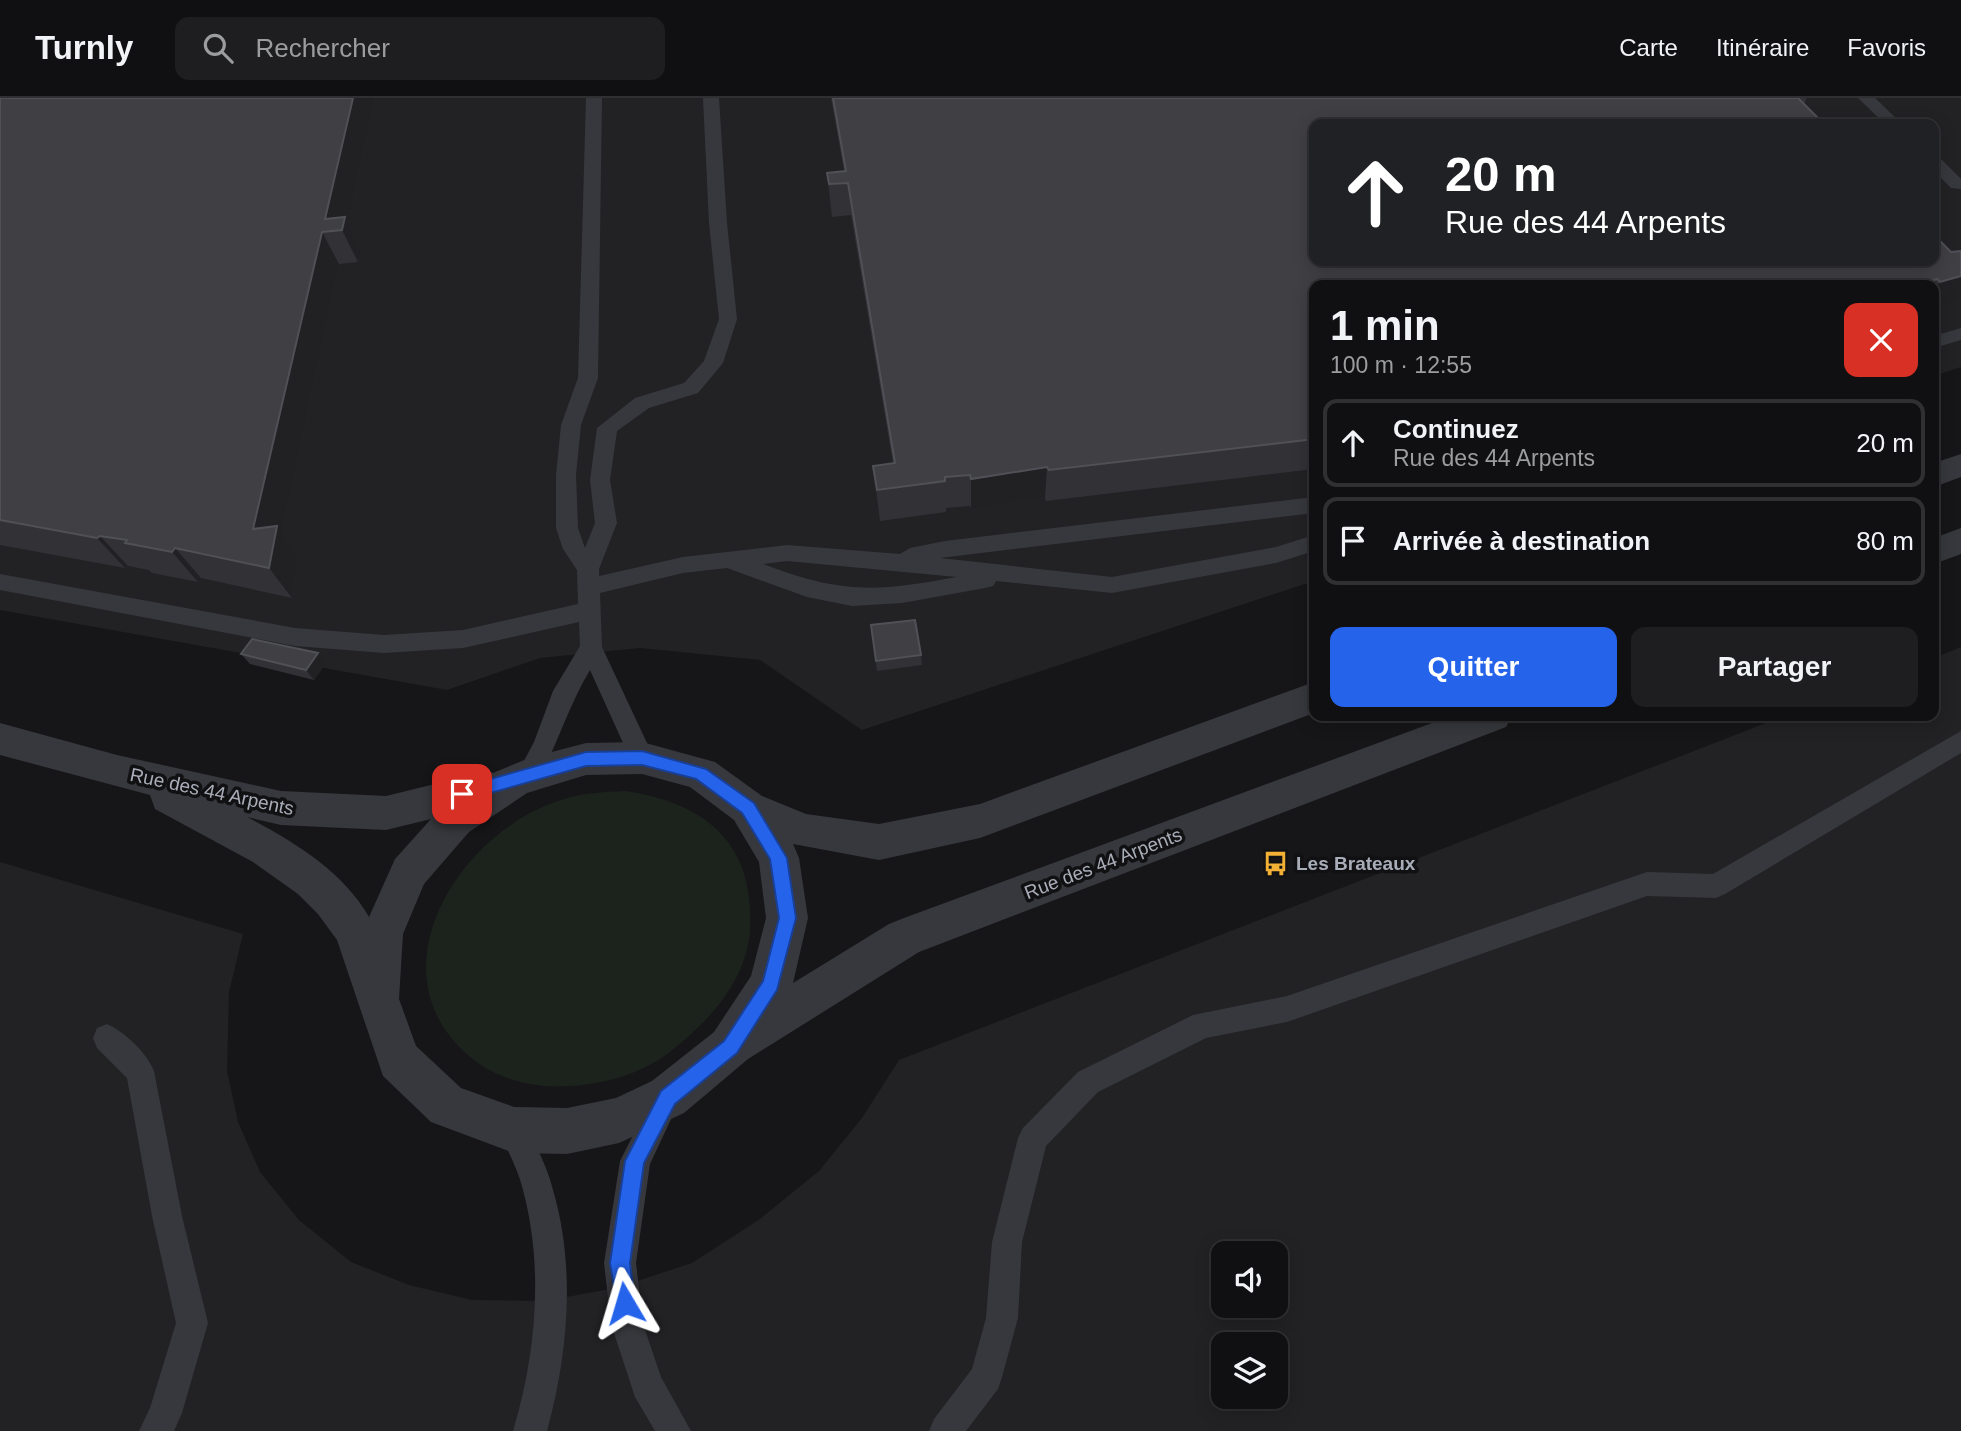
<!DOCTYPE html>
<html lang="fr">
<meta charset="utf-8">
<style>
body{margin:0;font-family:Helvetica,sans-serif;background:#1e1e20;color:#f1f3f6;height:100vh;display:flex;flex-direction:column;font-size:26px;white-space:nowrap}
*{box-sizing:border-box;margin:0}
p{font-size:23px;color:#9c9d9f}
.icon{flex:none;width:38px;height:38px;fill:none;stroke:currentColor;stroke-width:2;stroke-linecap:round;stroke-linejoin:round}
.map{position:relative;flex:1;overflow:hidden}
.side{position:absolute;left:1309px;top:182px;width:630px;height:441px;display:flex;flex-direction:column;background:#101012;border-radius:14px;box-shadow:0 4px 18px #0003,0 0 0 2px #303032}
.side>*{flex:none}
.guide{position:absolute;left:1309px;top:21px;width:630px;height:147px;border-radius:14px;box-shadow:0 4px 18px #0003,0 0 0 2px #303032;background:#202124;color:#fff;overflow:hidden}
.buttons{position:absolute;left:1211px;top:1143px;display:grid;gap:14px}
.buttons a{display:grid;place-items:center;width:77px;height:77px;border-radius:14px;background:#101012;box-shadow:0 4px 18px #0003,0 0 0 2px #303032;font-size:35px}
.pin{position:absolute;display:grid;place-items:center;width:60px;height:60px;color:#fff;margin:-30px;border-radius:14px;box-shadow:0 4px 10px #0006}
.me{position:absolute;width:77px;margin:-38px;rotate:353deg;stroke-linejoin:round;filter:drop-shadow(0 0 5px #0008)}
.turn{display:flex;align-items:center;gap:24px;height:147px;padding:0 21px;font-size:32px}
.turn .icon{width:91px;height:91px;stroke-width:2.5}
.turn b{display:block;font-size:49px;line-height:60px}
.round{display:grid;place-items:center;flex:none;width:74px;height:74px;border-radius:14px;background:#1e1e20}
.summary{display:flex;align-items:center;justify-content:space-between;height:119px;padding:0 21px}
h1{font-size:42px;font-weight:600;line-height:52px}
.primary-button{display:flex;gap:14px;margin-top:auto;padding:14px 21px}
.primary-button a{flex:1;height:80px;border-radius:14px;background:#2563eb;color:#fff;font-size:28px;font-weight:600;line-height:80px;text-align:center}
.primary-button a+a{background:#1e1e20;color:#f1f3f6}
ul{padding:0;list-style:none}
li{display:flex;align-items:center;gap:21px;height:88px;margin:0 14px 10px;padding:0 7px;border:4px solid #303032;border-radius:14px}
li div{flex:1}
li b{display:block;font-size:26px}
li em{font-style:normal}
header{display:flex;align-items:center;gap:42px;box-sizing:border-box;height:98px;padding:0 35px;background:#101012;border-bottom:2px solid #303032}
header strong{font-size:33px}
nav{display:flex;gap:38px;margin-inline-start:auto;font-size:24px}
.search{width:490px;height:63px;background:#1e1e20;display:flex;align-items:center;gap:18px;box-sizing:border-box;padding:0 24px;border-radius:14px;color:#9c9d9f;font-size:26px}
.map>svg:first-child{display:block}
</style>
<header>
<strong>Turnly</strong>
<div class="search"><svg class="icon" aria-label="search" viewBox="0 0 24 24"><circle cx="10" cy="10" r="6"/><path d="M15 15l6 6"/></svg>Rechercher</div>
<nav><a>Carte</a><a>Itinéraire</a><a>Favoris</a></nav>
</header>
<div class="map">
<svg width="1961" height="1333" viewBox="0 0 1961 1333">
<rect width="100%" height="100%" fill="#161618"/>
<path fill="#222225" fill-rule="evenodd" d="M 0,0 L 1961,0 L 1961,269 L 1934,278 L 1934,187 L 1314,187 L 1314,483 L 862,632 L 760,562 L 640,550 L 540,560 L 447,592 L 0,512 ZM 1314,26 L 1934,26 L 1934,163 L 1314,163 Z
M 1961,549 L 1961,1333 L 0,1333 L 0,764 L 243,836 L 229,894 L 227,973 L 238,1024 L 260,1074 L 299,1122 L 351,1164 L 409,1187 L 472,1202 L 544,1203 L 616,1190 L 692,1165 L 760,1121 L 819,1073 L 862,1020 L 899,962 L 1784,618 L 1934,618 L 1934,560 ZM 1223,1155 L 1276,1155 L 1276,1208 L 1223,1208 ZM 1223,1246 L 1276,1246 L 1276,1298 L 1223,1298 Z"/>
<path fill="#1c231d" d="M 626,693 C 708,706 755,746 750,833 C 746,884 708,924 671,953 C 642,976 603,987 567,988 C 532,990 496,981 469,958 C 371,874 458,736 558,703 C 580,695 603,694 626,693 Z"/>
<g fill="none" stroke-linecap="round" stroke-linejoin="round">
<path fill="#37383d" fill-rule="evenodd" d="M 586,0 L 602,0 L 598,280 L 581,327 L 576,377 L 578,430 L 585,450 L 595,425 L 590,382 L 597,330 L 635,300 L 684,285 L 704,263 L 719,221 L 709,125 L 703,0 L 719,0 L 727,125 L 737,221 L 723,265 L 698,295 L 649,310 L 617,333 L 610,382 L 617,425 L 599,471 L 599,478 L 683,459 L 787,447 L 900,456 L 910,450 L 945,443 L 1314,399 L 1314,415 L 940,460 L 1112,479 L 1276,449 L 1314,437 L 1314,453 L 1276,465 L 1112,495 L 996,483 L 993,488 L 985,490 L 902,505 L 852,508 L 807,499 L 727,470 L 683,475 L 600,495 L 602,549 L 654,660 L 651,667 L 642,670 L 633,667 L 590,572 C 569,607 557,647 538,683 L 529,686 L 520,683 L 517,676 L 534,644 L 553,593 L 580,548 L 579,524 L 463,550 L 384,555 L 295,548 L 0,492 L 0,476 L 295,530 L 384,537 L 463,532 L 578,506 L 577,472 L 563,451 L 556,430 L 556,377 L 561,327 L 578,280 ZM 787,463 L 957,479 C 875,494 842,496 763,466 Z
M 1858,0 L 1875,0 L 1902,26 L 1885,26 Z
M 1934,59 L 1940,60 L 1961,81 L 1961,91 L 1951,90 L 1934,73 Z
M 1961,230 L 1961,242 L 1934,250 L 1934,238 Z
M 1961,633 L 1961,655 L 1725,796 L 1716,800 L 1647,798 L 1287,924 L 1206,940 L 1098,994 L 1046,1048 L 1022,1144 L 1018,1220 L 1002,1279 L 998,1291 L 966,1333 L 929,1333 L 934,1321 L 972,1271 L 986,1220 L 992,1144 L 1018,1040 L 1023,1030 L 1078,974 L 1193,917 L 1287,898 L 1647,774 L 1713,776 Z
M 107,926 C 125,934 147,955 154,973 L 182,1118 L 208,1225 L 182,1315 L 174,1333 L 139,1333 L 150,1310 L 176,1225 L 152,1118 L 127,980 L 97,950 L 93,940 L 97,930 Z
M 667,986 L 677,990 L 681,1000 L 650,1066 L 636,1165 L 643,1226 L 661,1279 L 691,1333 L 655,1333 L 635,1299 L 611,1226 L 604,1165 L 620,1063 L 657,990 Z
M 514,1017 L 524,1022 C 534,1045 547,1067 553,1092 C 576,1170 568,1256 547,1333 L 513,1333 C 536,1256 544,1171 523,1092 C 518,1071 507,1052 499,1032 L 504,1022 Z"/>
<path fill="#37383d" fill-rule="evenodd" d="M 1961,356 L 1961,379 L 1934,389 L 1934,365 Z
M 1961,430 L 1961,456 L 1934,466 L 1934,440 Z
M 1314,584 L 1314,615 L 980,740 L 879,762 L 793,746 L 799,760 L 808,820 L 793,885 L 889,826 L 904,820 L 1451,618 L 1512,618 L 1506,629 L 919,854 L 748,961 L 684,1015 L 619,1045 L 567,1056 L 514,1055 L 431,1024 L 383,978 L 337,842 L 318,816 L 298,796 L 253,764 L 155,711 L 150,697 L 0,657 L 0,625 L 117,657 L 281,693 L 386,698 L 488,673 L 493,675 L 529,660 L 586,645 L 642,644 L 715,664 L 762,698 L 806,716 L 879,726 L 980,706 ZM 642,676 L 690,689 L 734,722 L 759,764 L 766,820 L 751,878 L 714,934 L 652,983 L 616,1000 L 567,1010 L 514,1009 L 461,990 L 416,948 L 399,901 L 403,836 L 424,786 L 469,734 L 527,695 L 586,677 ZM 247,719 L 281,727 L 386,732 L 431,721 L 395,761 L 369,819 C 343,773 293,743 247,719 Z"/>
</g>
<path fill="#323236" d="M 0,0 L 375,0 L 348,125 L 361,152 L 358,164 L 339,166 L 282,435 L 299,459 L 292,500 L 201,480 L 198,484 L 152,475 L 149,472 L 128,468 L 125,470 L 0,447 Z
M 831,0 L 1807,0 L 1804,6 L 1934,163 L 1959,203 L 1934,211 L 1934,187 L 1314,187 L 1314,371 L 1046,403 L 1045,400 L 971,412 L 970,408 L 946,410 L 946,414 L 880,423 L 873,368 L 893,365 L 851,117 L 832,119 L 827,75 L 844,73 Z
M 871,527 L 921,557 L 922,567 L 877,573 Z
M 241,556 L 326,565 L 314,582 L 250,566 Z"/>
<path fill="#212124" d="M 353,0 L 375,0 L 348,125 L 361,152 L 358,164 L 342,132 L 325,121 Z
M 322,134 L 339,166 L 282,435 L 299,459 L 292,500 L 269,470 L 253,431 Z
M 1961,178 L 1961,200 L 1959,203 L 1934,211 L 1934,192 L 1940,184 Z
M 1937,181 L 1932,187 L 1919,187 Z
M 1047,369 L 1045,400 L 971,412 L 971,381 Z
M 100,438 L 128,468 L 125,470 L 97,440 Z
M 175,450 L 201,480 L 198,484 L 172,454 Z
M 318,555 L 326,565 L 314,582 L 306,572 Z"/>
<path fill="#3f3f44" stroke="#4f5156" stroke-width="2" d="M 0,0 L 353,0 L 325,121 L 345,119 L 342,132 L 322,134 L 253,431 L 277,428 L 269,470 L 175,450 L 172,454 L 125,445 L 127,442 L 100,438 L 97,440 L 0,422 Z
M 833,0 L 1798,0 L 1824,26 L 1314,26 L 1314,163 L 1934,163 L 1934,137 L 1951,154 L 1961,153 L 1961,178 L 1940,184 L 1937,181 L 1920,187 L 1314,187 L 1314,341 L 1049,372 L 1047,369 L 971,381 L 970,377 L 945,379 L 945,383 L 877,392 L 873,368 L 895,365 L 848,85 L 829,86 L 827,75 L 846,73 Z
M 915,522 L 921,557 L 876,563 L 871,527 Z
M 252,541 L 318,555 L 306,572 L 241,556 Z"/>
<path fill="#2563eb" stroke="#184099" stroke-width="2" d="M 642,653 L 706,671 L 754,705 L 787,760 L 796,820 L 777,892 L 737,955 L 675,1006 L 644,1065 L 630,1165 L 635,1205 L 632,1213 L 625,1216 L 618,1213 L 610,1165 L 625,1063 L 661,993 L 724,943 L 763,883 L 779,820 L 770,761 L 742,715 L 696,681 L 642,667 L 586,668 L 462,703 L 456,701 L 454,696 L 456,691 L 462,689 L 586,654 Z"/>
<defs>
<symbol id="bus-bare" viewBox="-9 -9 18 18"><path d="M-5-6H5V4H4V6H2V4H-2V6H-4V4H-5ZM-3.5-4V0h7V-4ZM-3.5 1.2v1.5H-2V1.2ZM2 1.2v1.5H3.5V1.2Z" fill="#f2b134" stroke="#111113" stroke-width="2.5" paint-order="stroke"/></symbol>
</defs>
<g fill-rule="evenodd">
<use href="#bus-bare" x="1258" y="748" width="35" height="35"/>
</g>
<g text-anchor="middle" stroke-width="7" stroke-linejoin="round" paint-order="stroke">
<g font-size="19" fill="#a8adb8" stroke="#111113">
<text transform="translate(212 693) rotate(12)" y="7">Rue des 44 Arpents</text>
<text transform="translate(1103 765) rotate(-21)" y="7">Rue des 44 Arpents</text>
</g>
<g font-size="19" font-weight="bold" fill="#a8adb8" stroke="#111113" text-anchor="start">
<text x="1296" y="772">Les Brateaux</text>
</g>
</g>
</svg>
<div class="buttons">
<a><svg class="icon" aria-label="sound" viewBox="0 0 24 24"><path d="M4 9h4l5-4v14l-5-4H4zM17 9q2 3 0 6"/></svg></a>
<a><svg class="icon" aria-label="layers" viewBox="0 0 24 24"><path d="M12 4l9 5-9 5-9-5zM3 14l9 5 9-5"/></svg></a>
</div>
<div class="pin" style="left:462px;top:696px;background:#d93025"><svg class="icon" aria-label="arrive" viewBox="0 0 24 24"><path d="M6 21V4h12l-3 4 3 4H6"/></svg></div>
<svg class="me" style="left:625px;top:1205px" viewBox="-20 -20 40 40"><path d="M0-17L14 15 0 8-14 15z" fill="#2563eb" stroke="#fff" stroke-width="4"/></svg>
<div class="guide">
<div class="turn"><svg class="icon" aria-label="ahead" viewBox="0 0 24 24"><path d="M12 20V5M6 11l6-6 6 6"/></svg><div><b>20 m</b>Rue des 44 Arpents</div></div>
</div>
<section class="side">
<div class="summary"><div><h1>1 min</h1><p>100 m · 12:55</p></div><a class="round" style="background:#d93025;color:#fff"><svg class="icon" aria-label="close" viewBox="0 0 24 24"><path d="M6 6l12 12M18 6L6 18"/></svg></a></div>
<ul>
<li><svg class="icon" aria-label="ahead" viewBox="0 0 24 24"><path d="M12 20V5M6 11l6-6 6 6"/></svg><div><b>Continuez</b><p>Rue des 44 Arpents</p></div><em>20 m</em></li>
<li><svg class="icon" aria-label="arrive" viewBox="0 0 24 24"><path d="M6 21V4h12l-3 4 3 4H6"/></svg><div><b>Arrivée à destination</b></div><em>80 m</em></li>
</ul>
<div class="primary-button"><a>Quitter</a><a>Partager</a></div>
</section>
</div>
